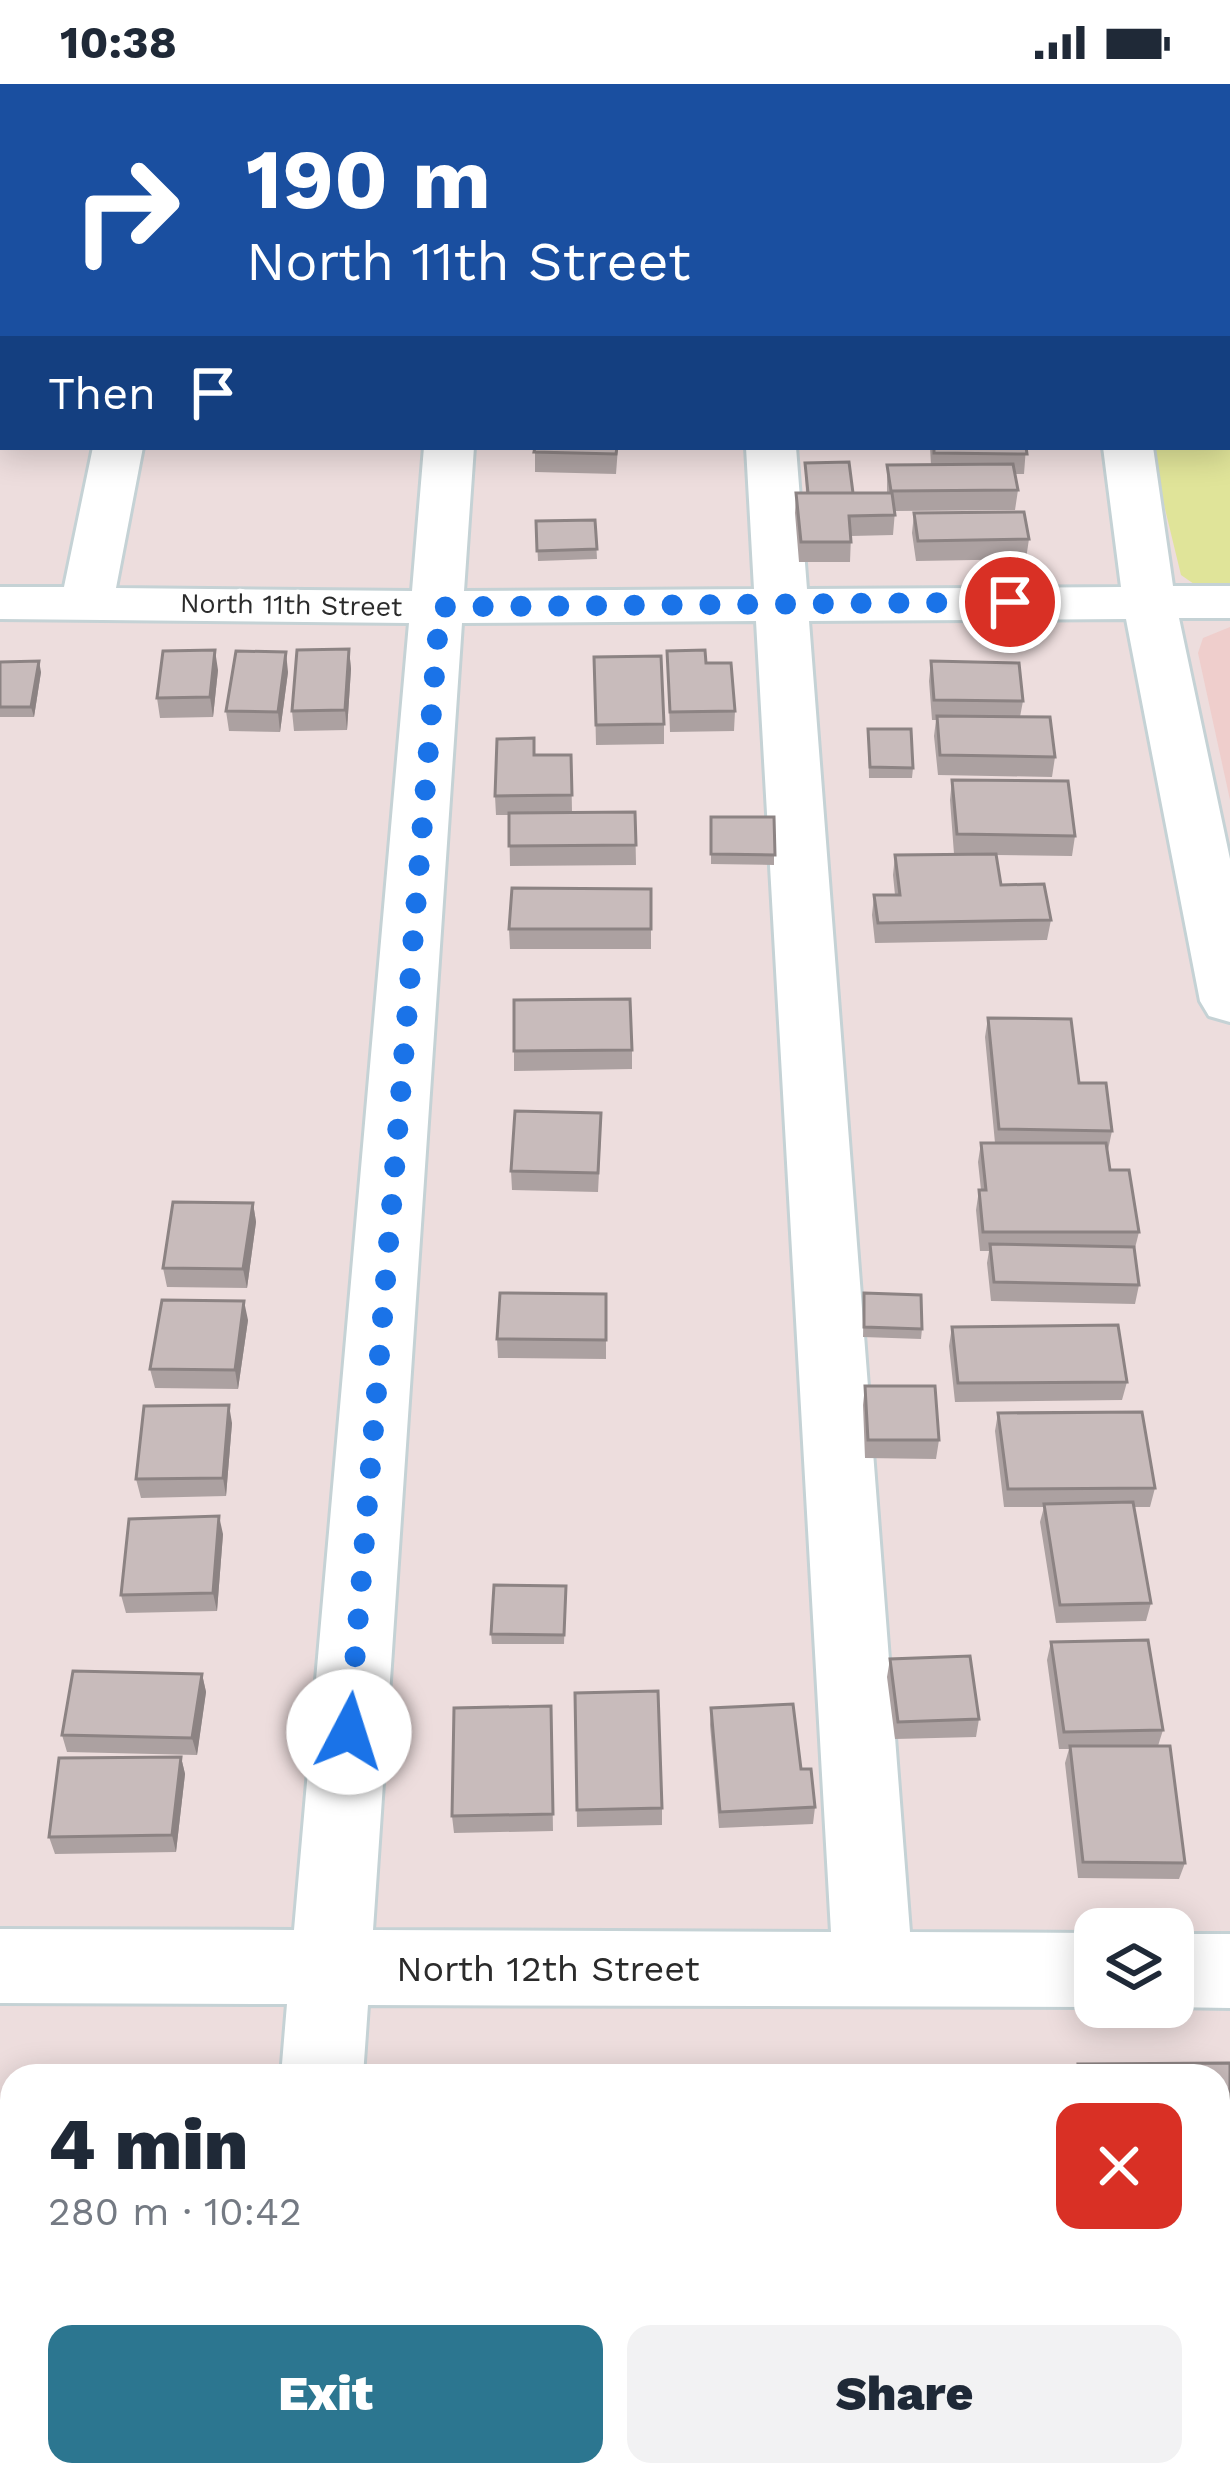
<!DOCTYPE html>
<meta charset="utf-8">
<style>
body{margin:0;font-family:"Work Sans",sans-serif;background:#f2f2f3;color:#1f2937;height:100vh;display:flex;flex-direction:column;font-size:45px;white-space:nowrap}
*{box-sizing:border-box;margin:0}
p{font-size:39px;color:#747a83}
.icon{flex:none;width:66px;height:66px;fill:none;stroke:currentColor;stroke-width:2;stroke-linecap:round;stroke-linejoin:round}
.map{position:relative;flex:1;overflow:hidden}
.drawer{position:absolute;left:0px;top:1980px;width:1230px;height:423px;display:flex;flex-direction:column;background:#fff;border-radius:36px 36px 0 0;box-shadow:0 6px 30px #0003}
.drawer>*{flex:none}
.hud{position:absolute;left:0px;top:0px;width:1230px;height:366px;box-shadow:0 6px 30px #0003;background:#1a4fa0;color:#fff;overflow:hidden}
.buttons{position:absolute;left:1074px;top:1824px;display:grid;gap:24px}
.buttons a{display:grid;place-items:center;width:120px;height:120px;border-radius:24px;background:#fff;box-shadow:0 6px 30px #0003;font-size:60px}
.pin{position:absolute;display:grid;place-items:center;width:102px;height:102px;color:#fff;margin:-51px;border:6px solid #fff;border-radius:50%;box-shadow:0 3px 12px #0007}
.me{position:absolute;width:132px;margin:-66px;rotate:5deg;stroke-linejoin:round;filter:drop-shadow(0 0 9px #0008)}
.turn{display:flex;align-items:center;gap:42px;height:252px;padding:0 48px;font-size:54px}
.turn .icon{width:156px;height:156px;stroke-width:2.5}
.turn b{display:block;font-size:84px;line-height:102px}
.then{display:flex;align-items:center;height:114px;padding:0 48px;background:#0003;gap:24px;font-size:45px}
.round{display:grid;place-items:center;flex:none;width:126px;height:126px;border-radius:24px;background:#f2f2f3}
.overview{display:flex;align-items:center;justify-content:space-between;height:204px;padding:0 48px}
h1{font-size:72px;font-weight:800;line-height:90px}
.primary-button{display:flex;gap:24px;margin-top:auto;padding:24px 48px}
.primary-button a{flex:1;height:138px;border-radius:24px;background:#2c7690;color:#fff;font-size:48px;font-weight:800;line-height:138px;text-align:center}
.primary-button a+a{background:#f2f2f3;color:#1f2937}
.status{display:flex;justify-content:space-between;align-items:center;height:84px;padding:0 60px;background:#fff;direction:ltr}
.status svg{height:33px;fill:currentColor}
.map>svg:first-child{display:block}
</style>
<div class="status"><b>10:38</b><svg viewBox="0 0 49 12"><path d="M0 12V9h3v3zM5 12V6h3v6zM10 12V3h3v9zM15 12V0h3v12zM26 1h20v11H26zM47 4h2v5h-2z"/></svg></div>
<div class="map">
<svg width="1230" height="2401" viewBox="0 0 1230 2401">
<rect width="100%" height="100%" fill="#eddddd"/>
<path fill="#efcecc" d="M 1230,543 L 1230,716 L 1198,569 L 1203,554 Z"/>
<path fill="#e0e499" d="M 0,0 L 181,0 L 3,3 L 3,272 Z
M 1106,0 L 1230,0 L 1230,506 L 1194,500 L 1181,491 L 1150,363 L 1227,363 L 1227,3 Z"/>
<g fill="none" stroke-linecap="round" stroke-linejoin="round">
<defs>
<path id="minor" d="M 727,0 L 769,0 L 769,3 L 727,3 Z
M 981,0 L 1023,0 L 1024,3 L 982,3 Z
M 1063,0 L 1105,0 L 1105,3 L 1063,3 Z
M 93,363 L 143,363 L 116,504 L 412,507 L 424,363 L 474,363 L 464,507 L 754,505 L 746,363 L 796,363 L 807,505 L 1121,503 L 1103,363 L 1153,363 L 1173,502 L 1230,502 L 1230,534 L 1179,534 L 1230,775 L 1230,938 L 1209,932 L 1200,917 L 1126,535 L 809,537 L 910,1848 L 1095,1849 L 1096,1923 L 368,1921 L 363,1992 L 281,1992 L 287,1920 L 0,1919 L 0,1845 L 294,1846 L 409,539 L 0,535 L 0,503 L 64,503 ZM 756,537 L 831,1848 L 373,1846 L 462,539 Z
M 1173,1850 L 1230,1850 L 1230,1924 L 1169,1923 L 1173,1923 Z
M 249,2391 L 339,2391 L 338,2401 L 248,2401 Z"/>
</defs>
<use href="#minor" stroke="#c5d2d5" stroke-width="6"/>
<use href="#minor" fill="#fff" fill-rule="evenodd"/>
</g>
<path fill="#aca1a1" d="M 535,363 L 618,363 L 616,390 L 535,388 Z
M 930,363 L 1026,363 L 1024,390 L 1015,390 L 1018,406 L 1015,426 L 895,427 L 893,451 L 851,452 L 850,478 L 799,478 L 795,429 L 796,409 L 806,409 L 805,379 L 853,409 L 887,409 L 887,381 L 931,381 Z
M 914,429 L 1029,455 L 1026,475 L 916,477 L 912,449 Z
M 595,436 L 597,475 L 538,477 L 536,437 Z
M 349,565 L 351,585 L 347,646 L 294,647 L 292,627 Z
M 667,567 L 706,579 L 735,627 L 734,647 L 670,648 Z
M 594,573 L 664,640 L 664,660 L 596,661 Z
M 931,577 L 1023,617 L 1020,633 L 1055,673 L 1052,693 L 938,691 L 934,652 L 936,636 L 932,636 L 929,597 Z
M 0,578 L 41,588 L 34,633 L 0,633 Z
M 218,586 L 213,633 L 160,634 L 157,614 Z
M 288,588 L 280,648 L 229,647 L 226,627 Z
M 868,645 L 913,684 L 912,694 L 869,694 Z
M 534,671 L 571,671 L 572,728 L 635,728 L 636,781 L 510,782 L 509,731 L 496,731 L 495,712 Z
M 952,696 L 1075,752 L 1072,772 L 996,771 L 1001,801 L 1051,836 L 1047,856 L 875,859 L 872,831 L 874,811 L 895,811 L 893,791 L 895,771 L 954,770 L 950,716 Z
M 711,733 L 774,733 L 774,781 L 711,780 Z
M 651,805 L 651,865 L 510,865 L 509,845 Z
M 988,934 L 1079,999 L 1112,1047 L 1108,1066 L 1110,1086 L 1139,1148 L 1135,1164 L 1139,1201 L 1135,1220 L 991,1217 L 987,1179 L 989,1167 L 980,1167 L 976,1126 L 979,1106 L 981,1106 L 978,1078 L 981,1059 L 995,1059 L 985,953 Z
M 632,966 L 632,985 L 514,987 L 514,967 Z
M 601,1049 L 598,1108 L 512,1106 L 511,1087 Z
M 253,1119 L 256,1138 L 247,1204 L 167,1203 L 163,1184 Z
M 864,1209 L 922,1245 L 921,1255 L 863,1253 Z
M 606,1210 L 606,1275 L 498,1274 L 497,1255 Z
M 248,1236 L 238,1305 L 155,1304 L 150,1285 Z
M 952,1243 L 1127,1298 L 1122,1316 L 955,1318 L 949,1262 Z
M 865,1302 L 939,1356 L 936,1375 L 865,1374 L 863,1321 Z
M 998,1329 L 1155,1404 L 1150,1423 L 1134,1423 L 1151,1519 L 1146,1537 L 1056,1539 L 1040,1438 L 1044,1423 L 1004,1423 L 995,1347 Z
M 232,1339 L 226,1412 L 141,1414 L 136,1395 Z
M 223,1450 L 217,1527 L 126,1529 L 121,1511 Z
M 566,1502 L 564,1560 L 492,1560 L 491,1550 Z
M 1051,1558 L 1163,1646 L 1158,1662 L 1185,1779 L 1179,1795 L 1078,1794 L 1065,1679 L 1069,1665 L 1059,1665 L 1047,1576 Z
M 890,1575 L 979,1635 L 976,1653 L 895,1655 L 887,1593 Z
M 202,1590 L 206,1608 L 197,1671 L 67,1668 L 62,1651 Z
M 575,1609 L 662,1724 L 662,1741 L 577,1743 Z
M 551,1622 L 553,1747 L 454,1749 L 452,1732 Z
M 711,1624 L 815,1723 L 813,1740 L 719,1744 L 710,1641 Z
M 181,1673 L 185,1690 L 176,1768 L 55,1770 L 49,1753 Z
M 1230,1979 L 1230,2126 L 1218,2126 L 1218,1992 L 1074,1992 L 1078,1980 Z
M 0,2165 L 12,2165 L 12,2274 L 0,2274 Z
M 1218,2200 L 1230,2259 L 1230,2306 L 1218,2306 Z
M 472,2391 L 652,2401 L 472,2401 Z
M 1087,2391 L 1218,2391 L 1230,2401 L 1089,2401 Z"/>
<path fill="#8c8383" d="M 349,565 L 351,585 L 347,646 L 345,626 Z
M 215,566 L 218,586 L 213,633 L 210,613 Z
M 286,568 L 288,588 L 280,648 L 278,628 Z
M 39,577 L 41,588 L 34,633 L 31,623 Z
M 253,1119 L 256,1138 L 247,1204 L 243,1185 Z
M 244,1217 L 248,1236 L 238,1305 L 235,1286 Z
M 229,1321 L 232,1339 L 226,1412 L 223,1394 Z
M 219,1432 L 223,1450 L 217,1527 L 213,1509 Z
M 202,1590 L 206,1608 L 197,1671 L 192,1654 Z
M 181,1673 L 185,1690 L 176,1768 L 172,1751 Z
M 108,2391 L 115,2391 L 114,2401 L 107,2401 Z"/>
<path fill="#c8bbbb" stroke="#8c8383" stroke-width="3" d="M 871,0 L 936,0 L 937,3 L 872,3 Z
M 535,363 L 617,363 L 616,370 L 534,368 Z
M 934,363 L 1026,363 L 1027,370 L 934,369 Z
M 849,378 L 853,409 L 808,409 L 805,379 Z
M 1013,380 L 1018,406 L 891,407 L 887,381 Z
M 796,409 L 892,409 L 895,431 L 849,432 L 851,458 L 801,458 Z
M 1024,428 L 1029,455 L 918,457 L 914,429 Z
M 595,436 L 597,465 L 537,467 L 536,437 Z
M 349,565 L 345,626 L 292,627 L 297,566 Z
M 215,566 L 210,613 L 157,614 L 163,567 Z
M 705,566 L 706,579 L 731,579 L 735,627 L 670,628 L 667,567 Z
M 236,567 L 286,568 L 278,628 L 226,627 Z
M 661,572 L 664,640 L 596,641 L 594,573 Z
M 39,577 L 31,623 L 0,623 L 0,578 Z
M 931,577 L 1019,579 L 1023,617 L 934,616 Z
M 937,632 L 1050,633 L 1055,673 L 940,671 Z
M 868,645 L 911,645 L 913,684 L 870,683 Z
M 534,654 L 534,671 L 571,671 L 572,711 L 495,712 L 497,655 Z
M 952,696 L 1068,697 L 1075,752 L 957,750 Z
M 635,728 L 636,761 L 509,762 L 509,729 Z
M 711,733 L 774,733 L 775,771 L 711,770 Z
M 996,770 L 1001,801 L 1044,800 L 1051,836 L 878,839 L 874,811 L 900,811 L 895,771 Z
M 512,804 L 651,805 L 651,845 L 509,845 Z
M 630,915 L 632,966 L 514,967 L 514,916 Z
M 988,934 L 1071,935 L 1079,999 L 1106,999 L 1112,1047 L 999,1045 Z
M 515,1027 L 601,1029 L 598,1089 L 511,1087 Z
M 981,1059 L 1106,1059 L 1110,1086 L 1129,1086 L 1139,1148 L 983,1148 L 979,1106 L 986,1106 Z
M 173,1118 L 253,1119 L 243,1185 L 163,1184 Z
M 990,1160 L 1134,1163 L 1139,1201 L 994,1198 Z
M 500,1209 L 606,1210 L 606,1256 L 497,1255 Z
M 864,1209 L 921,1211 L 922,1245 L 864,1243 Z
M 162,1216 L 244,1217 L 235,1286 L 150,1285 Z
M 1118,1241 L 1127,1298 L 958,1299 L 952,1243 Z
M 865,1302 L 935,1302 L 939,1356 L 868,1356 Z
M 229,1321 L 223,1394 L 136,1395 L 144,1322 Z
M 1142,1328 L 1155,1404 L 1008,1405 L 998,1329 Z
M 1133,1418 L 1151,1519 L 1060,1521 L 1044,1420 Z
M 219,1432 L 213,1509 L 121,1511 L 129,1435 Z
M 494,1501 L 566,1502 L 564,1551 L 491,1550 Z
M 1148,1556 L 1163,1646 L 1064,1648 L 1051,1558 Z
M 970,1572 L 979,1635 L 898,1638 L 890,1575 Z
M 73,1587 L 202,1590 L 192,1654 L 62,1651 Z
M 658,1607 L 662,1724 L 577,1726 L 575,1609 Z
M 793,1620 L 801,1685 L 811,1685 L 815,1723 L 720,1728 L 711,1624 Z
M 551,1622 L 553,1730 L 452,1732 L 454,1624 Z
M 1070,1662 L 1170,1662 L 1185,1779 L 1083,1778 Z
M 181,1673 L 172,1751 L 49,1753 L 59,1674 Z
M 1230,1979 L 1230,2112 L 1218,2112 L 1218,1992 L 1079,1992 L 1078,1980 Z
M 0,2165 L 12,2165 L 12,2261 L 0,2261 Z
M 1218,2200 L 1230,2259 L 1230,2293 L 1218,2294 Z
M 0,2314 L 12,2314 L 12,2391 L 108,2391 L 107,2401 L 0,2401 Z
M 1218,2321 L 1230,2321 L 1230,2401 L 1096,2401 L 1095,2391 L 1218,2391 Z
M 472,2391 L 652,2391 L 652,2401 L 503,2401 L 503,2397 L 471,2397 Z"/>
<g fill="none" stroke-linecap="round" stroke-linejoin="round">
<path stroke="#1a73e8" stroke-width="21" stroke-dasharray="0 37.8" d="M 349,1648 L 440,523 L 1010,518"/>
</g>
<g text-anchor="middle" stroke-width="9" stroke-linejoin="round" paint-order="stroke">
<g font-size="27" fill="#2b2b2b" stroke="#fff">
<text transform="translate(291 521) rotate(1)" y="9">North 11th Street</text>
</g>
<g font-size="36" fill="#2b2b2b" stroke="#fff">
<text x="548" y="1897">North 12th Street</text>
</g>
</g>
</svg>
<div class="buttons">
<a><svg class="icon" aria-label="layers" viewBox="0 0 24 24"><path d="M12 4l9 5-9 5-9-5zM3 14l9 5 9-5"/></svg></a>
</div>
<div class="pin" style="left:1010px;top:518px;background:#d93025"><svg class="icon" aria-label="arrive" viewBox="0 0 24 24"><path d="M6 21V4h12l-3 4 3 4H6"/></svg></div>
<svg class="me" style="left:349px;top:1648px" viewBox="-20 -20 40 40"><circle r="19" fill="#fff"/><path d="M0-13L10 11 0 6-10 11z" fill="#1a73e8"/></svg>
<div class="hud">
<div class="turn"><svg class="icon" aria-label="right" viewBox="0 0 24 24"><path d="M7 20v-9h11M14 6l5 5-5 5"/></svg><div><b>190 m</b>North 11th Street</div></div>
<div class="then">Then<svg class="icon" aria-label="arrive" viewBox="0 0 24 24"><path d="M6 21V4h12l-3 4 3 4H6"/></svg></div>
</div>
<section class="drawer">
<div class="overview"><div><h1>4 min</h1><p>280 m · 10:42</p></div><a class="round" style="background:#d93025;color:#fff"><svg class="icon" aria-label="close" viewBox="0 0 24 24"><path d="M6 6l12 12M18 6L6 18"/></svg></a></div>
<div class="primary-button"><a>Exit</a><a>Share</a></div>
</section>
</div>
